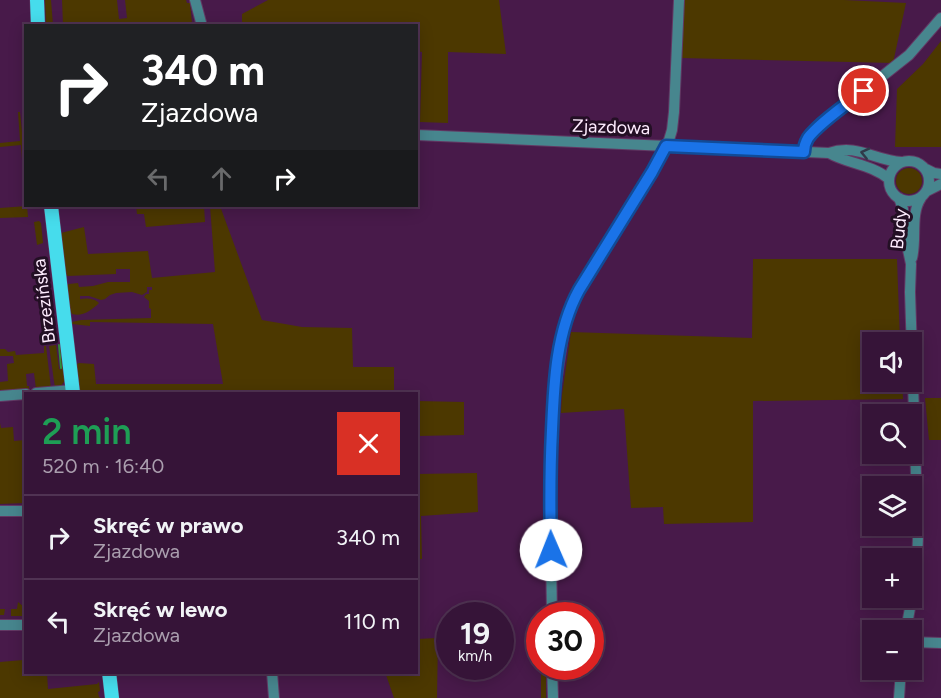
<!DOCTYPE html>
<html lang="pl">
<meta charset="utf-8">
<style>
body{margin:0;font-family:Figtree,sans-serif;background:#3d1d40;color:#f1f3f6;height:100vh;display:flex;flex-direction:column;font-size:22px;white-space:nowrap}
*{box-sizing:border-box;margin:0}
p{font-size:20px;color:#aa9eae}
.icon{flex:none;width:33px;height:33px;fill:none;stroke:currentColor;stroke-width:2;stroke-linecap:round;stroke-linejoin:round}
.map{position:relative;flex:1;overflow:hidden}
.sheet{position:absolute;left:24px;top:392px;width:394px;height:282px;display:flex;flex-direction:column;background:#361438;border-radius:0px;box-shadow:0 3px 15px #0003,0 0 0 2px #503353}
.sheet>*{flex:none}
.banner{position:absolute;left:24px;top:24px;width:394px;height:183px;border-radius:0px;box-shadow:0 3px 15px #0003,0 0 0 2px #503353;background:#202124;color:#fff;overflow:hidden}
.buttons{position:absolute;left:862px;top:332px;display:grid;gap:12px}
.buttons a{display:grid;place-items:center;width:60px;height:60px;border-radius:0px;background:#361438;box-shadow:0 3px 15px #0003,0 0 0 2px #503353;font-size:30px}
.speed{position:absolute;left:436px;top:602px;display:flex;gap:12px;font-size:30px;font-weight:700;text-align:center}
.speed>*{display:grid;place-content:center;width:78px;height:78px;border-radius:50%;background:#361438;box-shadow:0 3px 15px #0003,0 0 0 2px #503353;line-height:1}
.speed small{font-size:15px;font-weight:400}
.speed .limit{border:9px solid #d22;background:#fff;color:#111}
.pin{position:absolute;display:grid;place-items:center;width:51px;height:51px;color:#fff;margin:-26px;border:3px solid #fff;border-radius:50%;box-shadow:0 2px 6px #0007}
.me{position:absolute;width:66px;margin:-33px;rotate:359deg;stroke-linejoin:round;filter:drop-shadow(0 0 4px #0008)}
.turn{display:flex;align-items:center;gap:21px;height:126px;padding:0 18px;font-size:27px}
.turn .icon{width:78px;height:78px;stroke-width:2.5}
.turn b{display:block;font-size:42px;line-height:51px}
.lanes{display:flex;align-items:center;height:57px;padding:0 18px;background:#0003;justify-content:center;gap:30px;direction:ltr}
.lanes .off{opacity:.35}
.round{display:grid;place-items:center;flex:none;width:63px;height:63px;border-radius:0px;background:#3d1d40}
.overview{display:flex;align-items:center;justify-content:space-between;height:102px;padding:0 18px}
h1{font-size:36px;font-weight:600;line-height:45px;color:#1e9e55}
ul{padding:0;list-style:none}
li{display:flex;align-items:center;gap:18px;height:84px;padding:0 18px;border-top:2px solid #503353}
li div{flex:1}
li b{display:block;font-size:22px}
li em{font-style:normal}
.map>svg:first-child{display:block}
</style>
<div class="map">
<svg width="941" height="698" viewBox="0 0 941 698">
<rect width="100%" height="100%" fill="#481a4a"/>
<path fill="#4c3800" d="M 45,0 L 51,0 L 53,25 L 46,25 Z
M 62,0 L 117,0 L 119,19 L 127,18 L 125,0 L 186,0 L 187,3 L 190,3 L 192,23 L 115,26 L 114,23 L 110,24 L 109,26 L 63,25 Z
M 268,0 L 499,0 L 506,54 L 448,52 L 448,123 L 420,122 L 422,52 L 417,51 L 417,26 L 242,25 L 242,14 Z
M 683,0 L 844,0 L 906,3 L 893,63 L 681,58 Z
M 941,41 L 941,147 L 895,147 L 897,89 L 923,64 Z
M 18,112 L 20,112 L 26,172 L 25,175 L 23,175 L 21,145 L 0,147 L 0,143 L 20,141 Z
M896 181a13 13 0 1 1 26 0a13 13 0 1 1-26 0Z
M 27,206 L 28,217 L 0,218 L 0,208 Z
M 136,206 L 204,206 L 205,222 L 146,227 L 144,214 L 137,214 Z
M 210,206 L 220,206 L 262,320 L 302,327 L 352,328 L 353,367 L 394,367 L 394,393 L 79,393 L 75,365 L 79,363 L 94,364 L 96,384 L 223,384 L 213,324 L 90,322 L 90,326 L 72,324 L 72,322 L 81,320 L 151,318 L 151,309 L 149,308 L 149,301 L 144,297 L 146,294 L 149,294 L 149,290 L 152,290 L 152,287 L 147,287 L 147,292 L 142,295 L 132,292 L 116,293 L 110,295 L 105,299 L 101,300 L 89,296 L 80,296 L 80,299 C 86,298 94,298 99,303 C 91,311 82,317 72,314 L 69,308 L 67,285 L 69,284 L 78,283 L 79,287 L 93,286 L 108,282 L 130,282 L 130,269 L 116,269 L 116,274 L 68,276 L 66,275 L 61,237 L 61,233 L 84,227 L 88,254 L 148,251 L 152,278 L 215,272 Z
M 39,221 L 41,223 L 43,243 L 37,245 L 34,222 Z
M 753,259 L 897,259 L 900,342 L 873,342 L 873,381 L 902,381 L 903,399 L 753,401 L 753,522 L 664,524 L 663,507 L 631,508 L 624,409 L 561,413 L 562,395 L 571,332 L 752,338 Z
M 56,345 L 59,369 L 61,370 L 60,349 L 61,346 L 65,380 L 61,386 L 55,388 L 49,346 Z
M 44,346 L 46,346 L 51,388 L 36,389 L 34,373 L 26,374 L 27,386 L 29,386 L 29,390 L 0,392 L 0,382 L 8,381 L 7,364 L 14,363 L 13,356 L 0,356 L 0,349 L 5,349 L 8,352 L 15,351 L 16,355 L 44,353 Z
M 925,398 L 941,398 L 941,440 L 929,440 Z
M 417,401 L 464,402 L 464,435 L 417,436 Z
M 0,423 L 1,428 L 13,427 L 14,441 L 25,440 L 25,503 L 0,504 Z
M 477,473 L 478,512 L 421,516 L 422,559 L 417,559 L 417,474 Z
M 18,602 L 24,607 L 23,616 L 11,616 L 11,609 L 5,609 L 4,615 L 0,615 L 0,609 L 17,609 Z
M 438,638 L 437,698 L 394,698 L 385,672 L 417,672 L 417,639 Z
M 23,660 L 24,674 L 47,673 L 48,689 L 97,684 L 99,682 L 100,691 L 98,692 L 99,697 L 101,698 L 0,698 L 0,662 Z
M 541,666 L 546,666 L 546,698 L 541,698 Z"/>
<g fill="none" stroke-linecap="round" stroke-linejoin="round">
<path stroke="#2f8c3c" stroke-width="2" d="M 59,345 L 61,368"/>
<defs>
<path id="minor" d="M 195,0 L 202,26
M 417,135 L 829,153 C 857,143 875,161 902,162
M 803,152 L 805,144 L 809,137 L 827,120 L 909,55 L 941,18
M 829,153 C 848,164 871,164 889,179
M889 181a20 20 0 1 1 40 0a20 20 0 1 1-40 0Z
M 926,169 L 934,173 L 941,174
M 927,191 L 941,184
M 899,198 L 903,209 L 908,250 L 911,264 L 910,292 L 918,536 L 917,564 L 912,595
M 912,258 C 917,239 910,214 921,198
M 36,393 L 73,390
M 0,396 L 26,394
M 0,511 L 26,511
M 552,615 L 550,494 L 553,403 L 565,323 L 572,302 L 579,290 L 652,172 L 669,140 L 672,130 L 674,112 L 679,0
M 0,625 L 26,625
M 906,630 L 912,597
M 912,642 L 941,643
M 552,666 L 553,698
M 272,672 L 274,698
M 899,698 L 901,669"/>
<path id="major" d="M 37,0 L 38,26
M 51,206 L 73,393
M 109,672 L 112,698"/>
</defs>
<use href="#minor" stroke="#623863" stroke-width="12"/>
<use href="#major" stroke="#623863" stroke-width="15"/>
<use href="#minor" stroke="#47868e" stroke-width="10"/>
<use href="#major" stroke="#46dcec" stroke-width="14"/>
</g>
<defs><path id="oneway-chevron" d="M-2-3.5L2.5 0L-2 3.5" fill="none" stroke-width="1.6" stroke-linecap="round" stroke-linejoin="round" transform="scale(1.5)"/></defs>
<use stroke="#303949" href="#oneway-chevron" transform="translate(865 153) rotate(-167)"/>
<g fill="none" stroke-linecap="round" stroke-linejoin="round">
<defs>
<path id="route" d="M 551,550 C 550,510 550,470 552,430 C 554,383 556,332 579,290 L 652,172 L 666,146 L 804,152 C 804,147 805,143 808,138 C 819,123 848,103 864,91"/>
</defs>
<use href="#route" stroke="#114b97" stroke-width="15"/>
<use href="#route" stroke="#1a73e8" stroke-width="10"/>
</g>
<g text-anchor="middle" stroke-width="6" stroke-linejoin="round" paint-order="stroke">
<g font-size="18" fill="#ffedff" stroke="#230f24">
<text transform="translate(611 127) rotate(2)" y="6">Zjazdowa</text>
<text transform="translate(899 229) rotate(-84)" y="6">Budy</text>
<text transform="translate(44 301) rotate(-97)" y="6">Brzezińska</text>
</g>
</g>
</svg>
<div class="buttons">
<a><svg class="icon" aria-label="sound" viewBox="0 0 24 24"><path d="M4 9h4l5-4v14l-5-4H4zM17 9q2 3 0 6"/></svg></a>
<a><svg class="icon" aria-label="search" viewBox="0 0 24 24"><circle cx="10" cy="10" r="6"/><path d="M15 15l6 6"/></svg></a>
<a><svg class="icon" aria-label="layers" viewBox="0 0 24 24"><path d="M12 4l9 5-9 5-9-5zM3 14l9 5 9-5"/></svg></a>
<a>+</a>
<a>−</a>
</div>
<div class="speed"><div>19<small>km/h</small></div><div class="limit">30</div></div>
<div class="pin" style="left:864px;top:91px;background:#d93025"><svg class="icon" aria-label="arrive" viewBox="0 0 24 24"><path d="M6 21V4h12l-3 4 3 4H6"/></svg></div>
<svg class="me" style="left:551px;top:550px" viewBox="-20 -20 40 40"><circle r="19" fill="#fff"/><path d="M0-13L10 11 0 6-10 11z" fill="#1a73e8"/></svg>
<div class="banner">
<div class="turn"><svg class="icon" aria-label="right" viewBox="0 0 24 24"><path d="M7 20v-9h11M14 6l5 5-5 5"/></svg><div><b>340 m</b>Zjazdowa</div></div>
<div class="lanes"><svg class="icon off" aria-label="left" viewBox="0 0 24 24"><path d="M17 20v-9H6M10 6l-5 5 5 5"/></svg><svg class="icon off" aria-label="ahead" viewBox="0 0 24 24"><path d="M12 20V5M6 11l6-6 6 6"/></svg><svg class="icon" aria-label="right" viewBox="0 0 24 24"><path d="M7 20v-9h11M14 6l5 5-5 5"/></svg></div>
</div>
<section class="sheet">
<div class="overview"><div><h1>2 min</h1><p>520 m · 16:40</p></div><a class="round" style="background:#d93025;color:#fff"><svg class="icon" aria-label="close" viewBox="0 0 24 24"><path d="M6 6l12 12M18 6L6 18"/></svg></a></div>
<ul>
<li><svg class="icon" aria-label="right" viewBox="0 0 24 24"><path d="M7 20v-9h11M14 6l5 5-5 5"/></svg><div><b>Skręć w prawo</b><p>Zjazdowa</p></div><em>340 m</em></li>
<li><svg class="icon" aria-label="left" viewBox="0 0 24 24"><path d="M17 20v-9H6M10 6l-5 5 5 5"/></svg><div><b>Skręć w lewo</b><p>Zjazdowa</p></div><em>110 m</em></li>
</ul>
</section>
</div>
